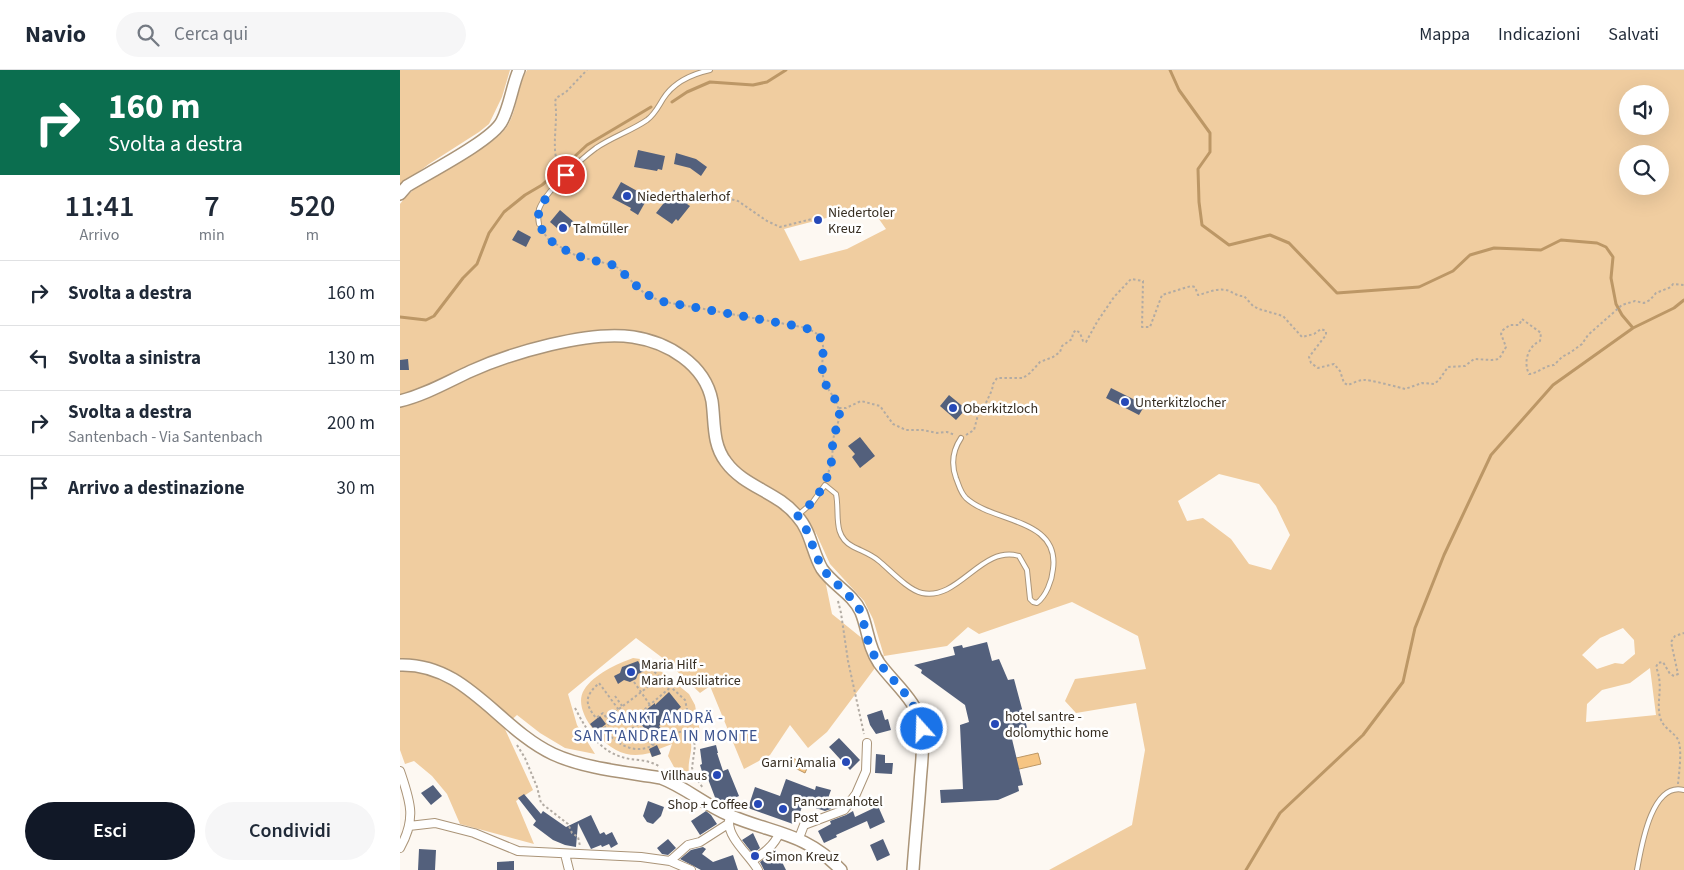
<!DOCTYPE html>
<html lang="it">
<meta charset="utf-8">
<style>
body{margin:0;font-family:"Source Sans 3",sans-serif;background:#f6f6f7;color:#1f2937;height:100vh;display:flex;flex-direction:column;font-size:19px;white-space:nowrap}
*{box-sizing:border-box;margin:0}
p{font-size:16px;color:#747a83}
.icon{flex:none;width:28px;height:28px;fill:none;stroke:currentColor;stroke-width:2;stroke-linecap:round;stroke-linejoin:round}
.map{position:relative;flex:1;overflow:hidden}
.sheet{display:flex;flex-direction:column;background:#fff;width:400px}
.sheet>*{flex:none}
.top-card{background:#0b6e4f;color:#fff;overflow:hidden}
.tools{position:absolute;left:1219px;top:15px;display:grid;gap:10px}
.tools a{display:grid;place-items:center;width:50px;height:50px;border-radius:50%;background:#fff;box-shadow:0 5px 20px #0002;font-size:25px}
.pin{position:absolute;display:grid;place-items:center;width:42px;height:42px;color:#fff;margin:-21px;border:2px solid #fff;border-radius:50%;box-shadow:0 1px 5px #0007}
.me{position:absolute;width:55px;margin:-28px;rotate:340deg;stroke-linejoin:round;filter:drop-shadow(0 0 4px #0008)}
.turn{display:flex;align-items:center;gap:18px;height:105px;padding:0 25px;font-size:22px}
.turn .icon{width:65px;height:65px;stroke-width:2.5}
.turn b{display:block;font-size:35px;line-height:42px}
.eta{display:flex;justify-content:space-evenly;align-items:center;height:85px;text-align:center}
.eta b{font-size:30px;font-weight:600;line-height:35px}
.cta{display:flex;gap:10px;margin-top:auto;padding:10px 25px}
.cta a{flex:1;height:58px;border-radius:30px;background:#111827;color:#fff;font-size:20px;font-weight:600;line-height:58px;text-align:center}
.cta a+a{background:#f6f6f7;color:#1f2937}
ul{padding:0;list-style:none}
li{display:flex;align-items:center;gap:15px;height:65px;padding:0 25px;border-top:1px solid #e0e1e3}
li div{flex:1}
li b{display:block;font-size:19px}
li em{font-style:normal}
header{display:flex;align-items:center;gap:30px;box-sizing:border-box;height:70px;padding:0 25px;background:#fff;border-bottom:1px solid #e0e1e3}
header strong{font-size:24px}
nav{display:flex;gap:28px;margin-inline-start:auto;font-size:18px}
.search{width:350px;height:45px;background:#f6f6f7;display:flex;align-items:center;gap:12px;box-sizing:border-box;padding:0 18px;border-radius:28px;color:#747a83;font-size:19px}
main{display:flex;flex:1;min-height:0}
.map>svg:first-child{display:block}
</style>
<header>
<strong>Navio</strong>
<div class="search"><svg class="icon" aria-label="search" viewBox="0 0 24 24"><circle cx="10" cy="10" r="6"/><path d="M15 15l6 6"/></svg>Cerca qui</div>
<nav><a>Mappa</a><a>Indicazioni</a><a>Salvati</a></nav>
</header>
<main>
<section class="sheet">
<div class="top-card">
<div class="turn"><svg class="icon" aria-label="right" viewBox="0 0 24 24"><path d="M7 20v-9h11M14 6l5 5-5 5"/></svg><div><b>160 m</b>Svolta a destra</div></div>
</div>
<div class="eta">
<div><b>11:41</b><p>Arrivo</p></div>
<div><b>7</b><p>min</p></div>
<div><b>520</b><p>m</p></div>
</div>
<ul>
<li><svg class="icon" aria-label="right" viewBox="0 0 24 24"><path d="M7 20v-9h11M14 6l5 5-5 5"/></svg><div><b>Svolta a destra</b></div><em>160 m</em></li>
<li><svg class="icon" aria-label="left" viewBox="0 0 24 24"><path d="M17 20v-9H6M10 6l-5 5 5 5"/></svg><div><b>Svolta a sinistra</b></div><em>130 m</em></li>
<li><svg class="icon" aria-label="right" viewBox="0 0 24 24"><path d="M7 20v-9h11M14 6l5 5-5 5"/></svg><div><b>Svolta a destra</b><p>Santenbach - Via Santenbach</p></div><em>200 m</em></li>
<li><svg class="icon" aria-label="arrive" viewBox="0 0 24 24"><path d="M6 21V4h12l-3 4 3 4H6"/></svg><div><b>Arrivo a destinazione</b></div><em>30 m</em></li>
</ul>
<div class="cta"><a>Esci</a><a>Condividi</a></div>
</section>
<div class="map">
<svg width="1284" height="800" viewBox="0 0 1284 800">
<rect width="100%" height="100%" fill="#fdf8f2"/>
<path fill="#f0cda0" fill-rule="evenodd" d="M 0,0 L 110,0 L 102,27 L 89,54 L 79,62 L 29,94 L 0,116 Z
M 127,0 L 1284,0 L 1284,800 L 649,800 L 732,755 L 745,680 L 736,633 L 676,643 L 665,631 L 675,609 L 746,599 L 738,566 L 672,532 L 579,564 L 568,557 L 547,576 L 484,586 L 427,662 L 408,678 L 390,655 L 370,685 L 344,699 L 310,616 L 300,623 L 264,589 L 236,568 L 168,624 L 177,655 L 195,684 L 165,678 L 140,663 L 117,645 L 104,657 L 133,720 L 116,731 L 134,774 L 60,754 L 47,724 L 32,706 L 14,691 L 5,694 L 0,680 L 0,134 C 17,112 45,99 69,86 C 82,78 97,70 106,58 C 118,41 116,18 127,0 ZM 1228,24 L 1260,24 L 1260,56 L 1228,56 ZM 1228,84 L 1260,84 L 1260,116 L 1228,116 ZM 461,139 L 474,142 L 486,159 L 447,179 L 400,191 L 384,159 ZM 819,404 L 859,414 L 876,436 L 890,465 L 871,500 L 849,494 L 831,469 L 803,448 L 787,451 L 778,431 ZM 415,461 L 430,494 L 464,531 L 473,549 L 484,586 L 432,544 ZM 1223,558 L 1234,570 L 1235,584 L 1223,594 L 1215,593 L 1197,599 L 1182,585 L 1200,568 ZM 1250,598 L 1256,645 L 1186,652 L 1187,634 L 1202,620 L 1230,613 Z
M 233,588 L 247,590 L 289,624 L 295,635 L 300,662 L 288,667 L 290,669 C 294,681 287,690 289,702 L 282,701 L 274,697 L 268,686 L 272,674 L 259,679 L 261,684 L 252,687 L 250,683 C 238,686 227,686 216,680 C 199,671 172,639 184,620 C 194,604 217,594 233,588 Z"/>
<path fill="#f6c583" stroke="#bc9766" d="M 638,683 L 641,694 L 615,700 L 612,689 Z
M 393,688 L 408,696 L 405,703 L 389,695 Z"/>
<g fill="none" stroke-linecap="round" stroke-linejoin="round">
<path stroke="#bc9766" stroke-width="3" d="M 770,0 L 779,20 L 810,63 L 810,82 L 798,99 L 799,132 L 802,155 L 829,175 L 870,165 L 889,173 L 937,223 L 1019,217 L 1053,201 L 1070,185 L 1094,178 L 1141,180 L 1161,170 L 1197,173 L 1206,177 L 1213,187 L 1211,208 L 1216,234 L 1222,245 L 1233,258
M 272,32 L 287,22 L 310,12 L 353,15 L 367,12 L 386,0
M 162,98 L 187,75 L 251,37
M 0,247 L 26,250 L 34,246 L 63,208 L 77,194 L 89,163 L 104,142 L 125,125 L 142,115 L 158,101
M 846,800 L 880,743 L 963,665 L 1003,612 L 1015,558 L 1044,485 L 1091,385 L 1153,315 L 1233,258 L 1274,238 L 1284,230"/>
</g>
<path fill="#53607c" d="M 238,80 L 265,86 L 262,100 L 258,99 L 257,101 L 234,97 Z
M 276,83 L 296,89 L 307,97 L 301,106 L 290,98 L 274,94 Z
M 221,112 L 239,122 L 238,124 L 247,129 L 238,145 L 230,140 L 231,138 L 212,128 Z
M 274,120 L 289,132 L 287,134 L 290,136 L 278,151 L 276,149 L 272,154 L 256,143 Z
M 160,140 L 174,152 L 164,164 L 150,152 Z
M 118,160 L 131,167 L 126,177 L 112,170 Z
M 8,289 L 9,300 L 0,300 L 0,290 Z
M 711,318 L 745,335 L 739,345 L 706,328 Z
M 549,325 L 566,339 L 556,350 L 540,336 Z
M 460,367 L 475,386 L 460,398 L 452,387 L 455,384 L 448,376 Z
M 587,572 L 592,591 L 599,589 L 608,610 L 614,609 L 629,665 L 612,669 L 623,715 L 618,716 L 619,721 L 598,730 L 541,733 L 540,720 L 563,719 L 560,655 L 569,652 L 565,635 L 521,603 L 522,600 L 514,595 L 555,585 L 553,577 L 562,575 L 563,578 Z
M 238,591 L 244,601 L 238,604 L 236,609 L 230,612 L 224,610 L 218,614 L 214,606 L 220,603 L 222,597 Z
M 269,622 L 281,637 L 259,656 L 265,663 L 257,670 L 248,659 L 245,659 L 241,654 L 242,643 L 255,633 L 255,635 Z
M 482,640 L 485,650 L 488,649 L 491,660 L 476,664 L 470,655 L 467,645 Z
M 200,646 L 206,654 L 196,662 L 190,654 Z
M 439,668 L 460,690 L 450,700 L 429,677 Z
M 257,675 L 261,684 L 252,687 L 249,679 Z
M 316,675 L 318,683 L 317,683 L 323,701 L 328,699 L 339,726 L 322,733 L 316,730 L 308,709 L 305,710 L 304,708 L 300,695 L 302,694 L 300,679 Z
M 476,684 L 485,685 L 485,693 L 493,693 L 492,704 L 475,703 Z
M 386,709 L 415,720 L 416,716 L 431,720 L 427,731 L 433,733 L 431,739 L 425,741 L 403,734 L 398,748 L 395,747 L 393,754 L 348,738 L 355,717 L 380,726 Z
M 33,715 L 42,726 L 31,735 L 21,723 Z
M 124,724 L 141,744 L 143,741 L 166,757 L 191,745 L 200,764 L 204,762 L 206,765 L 212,762 L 218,774 L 211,778 L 209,774 L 202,777 L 201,775 L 191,779 L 178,753 L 176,777 L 165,775 L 153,770 L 133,755 L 136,751 L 118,728 Z
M 248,731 L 264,737 L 261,746 L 253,754 L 247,752 L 243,746 Z
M 478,736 L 485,752 L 470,759 L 467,751 L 436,765 L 437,767 L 424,773 L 418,761 L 431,754 L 430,751 L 446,745 L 453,741 L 455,747 Z
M 306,741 L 311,745 L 317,754 L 300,765 L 291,751 Z
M 353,763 L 360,778 L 353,784 L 342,770 Z
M 268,769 L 276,778 L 268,785 L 262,784 L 257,778 Z
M 483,769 L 490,785 L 477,791 L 470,775 Z
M 303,777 L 306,779 L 302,784 L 313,792 L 333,785 L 338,800 L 301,800 L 280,789 L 291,780 Z
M 19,779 L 36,780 L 35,800 L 18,800 Z
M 376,780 L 386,800 L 364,800 L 360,792 Z
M 114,791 L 114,800 L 97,800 L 97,792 Z"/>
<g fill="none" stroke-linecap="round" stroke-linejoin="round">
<defs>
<path id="lane" d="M 139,154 C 138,149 138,144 139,139 C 145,122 181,89 196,78 C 212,67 231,61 247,50 C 255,44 258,37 263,29 C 273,13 292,4 310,0
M 398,445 L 412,433 L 425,415 L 436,424 C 440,443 432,465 452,476 C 461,481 471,484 479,491 C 490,500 508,520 522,523 C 559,531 581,475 619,486 L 627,500 L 630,529 L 633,532 L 637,533 C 646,526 652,511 653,499 C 660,448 593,453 566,428 C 560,422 559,415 556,408 C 551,394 553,380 561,368
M 1237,800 C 1241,779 1251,711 1284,720"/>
<path id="street" d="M 0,701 C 10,731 17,748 0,778
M 329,751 C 328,769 350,785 358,800
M 9,756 L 35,753 L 74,763 L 118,781 L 241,787 L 270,791 L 291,800
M 399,768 L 404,755 L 444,740 L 456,724 L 466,701 L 467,673
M 165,784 L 169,800
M 270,791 L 288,775 L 300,772 L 328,754
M 352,791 C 364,783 374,776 380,762"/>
<path id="secondary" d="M 0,124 L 7,116 C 28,103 93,70 102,51 C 110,36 112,16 119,0
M 0,331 C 25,325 47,312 71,301 C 111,283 189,260 233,267 C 267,272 305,294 312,331 C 315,352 312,374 326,392 C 344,417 378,422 397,446 C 411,461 412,482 422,499 C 433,515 453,524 461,542 C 468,559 468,577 479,593 C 495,615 519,632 522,660 C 524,678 521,697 520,714 C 518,743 515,771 513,800
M 0,595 C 66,593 98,658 153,684 C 186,699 226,702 261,708 C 285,717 305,735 329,745 C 373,764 405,762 441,800"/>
</defs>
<use href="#lane" stroke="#aa9478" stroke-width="6"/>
<use href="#street" stroke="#aa9478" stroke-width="10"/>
<use href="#secondary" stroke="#aa9478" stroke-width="14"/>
<path stroke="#b2aba3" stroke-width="2" stroke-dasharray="2.5 2.5" stroke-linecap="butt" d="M 161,100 C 149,83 159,52 155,32 L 156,28 L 166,22 L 187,0
M 298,121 L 338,131 L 367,151 L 380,157 L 416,148
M 142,160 L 148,169 L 170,183 L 184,188 L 213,195 L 218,198 L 244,223 L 260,231 L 402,257 C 434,266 419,282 423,306 C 425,318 435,326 438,337 C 442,348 435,359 433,370 C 432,376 433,383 432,389 C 431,396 428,402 427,408
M 439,338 L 446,338 L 461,331 L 480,336 L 493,354 L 506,360 L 522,360 L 537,363 L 547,362 L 555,365
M 566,365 L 574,360 L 579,341 L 584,337 L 592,320 L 593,314 L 597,308 L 623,308 L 630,303 L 640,292 L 653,287 L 660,282 L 662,276 L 672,269 L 673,263 L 676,260 L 680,263 L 683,271 L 686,272 L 697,252 L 714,227 L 731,209 L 743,211 L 742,257 L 750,257 L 762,225 L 791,216 L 795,217 L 798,225 C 807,223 816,218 826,220 C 832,221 837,227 844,226 L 853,236 L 859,239 L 883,246 L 902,267 L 914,264 L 921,259 L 926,261 L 926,265 L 909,287 L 911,293 L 918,298 L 934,294 L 940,301 L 944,313 L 948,315 C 953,313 959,310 964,310 C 967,309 1002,318 1005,319 L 1022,313 L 1034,314 L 1039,310 L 1048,297 L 1065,296 L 1074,289 L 1092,290 L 1099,289 L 1106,277 L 1101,264 L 1103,260 L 1110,255 L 1119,255 L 1122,249 L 1141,263 L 1140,271 C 1128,276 1123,292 1129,304 C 1137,304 1145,295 1154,295 L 1162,287 L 1171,282 L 1182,274 L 1188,265 L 1222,235 L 1235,231 L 1244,233 L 1250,230 L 1256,223 L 1271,217 L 1273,214 L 1284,215
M 438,531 L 441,543 L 448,591 L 464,664
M 247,595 L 285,630 L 295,676 L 292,698 L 296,708 L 303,718
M 234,612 L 250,635
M 215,626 L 222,636
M 175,638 C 188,663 201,684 230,689 C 240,690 252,691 260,697
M 207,648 L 261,607
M 257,672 L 237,655 L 238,645 L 272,616
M 219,673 L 235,660
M 117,675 L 125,688 L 137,717 L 141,733 L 168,754 L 172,763 L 178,767 L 180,776
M 253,675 L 235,660 L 227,651 L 199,613 C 185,626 184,633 196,648 L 203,643 L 210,653 L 203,659 C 216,673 234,686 253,675 C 260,671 265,665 273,663 C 279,661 286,662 292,661
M 1278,714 C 1279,703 1283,675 1277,668 C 1271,660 1263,658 1260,647 C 1256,631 1264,616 1256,597 L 1258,593 L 1263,592 L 1270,604 L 1274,606 L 1278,604 L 1271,572 L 1275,566 L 1284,563"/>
<use href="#lane" stroke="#fff" stroke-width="4"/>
<use href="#street" stroke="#fff" stroke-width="8"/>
<use href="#secondary" stroke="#fff" stroke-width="11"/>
</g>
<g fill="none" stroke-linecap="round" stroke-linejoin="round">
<path stroke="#1a73e8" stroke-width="9" stroke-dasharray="0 16.2" d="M 166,105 L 143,132 L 139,140 L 138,150 L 143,162 L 148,169 L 170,183 L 184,188 L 213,195 L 218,198 L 244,223 L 260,231 L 402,257 C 434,266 419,282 423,306 C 425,319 437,327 439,340 C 441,349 435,360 433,370 C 432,376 433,383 432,389 C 427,415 417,429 398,446 L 406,459 L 422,499 L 455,532 L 461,542 L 470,579 L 480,594 L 508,627 L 518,644 L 522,659"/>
</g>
<g fill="#2649b8" stroke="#fff" stroke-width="2">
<circle cx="227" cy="126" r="5"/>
<circle cx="418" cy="150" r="5"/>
<circle cx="163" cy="158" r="5"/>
<circle cx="725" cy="332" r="5"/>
<circle cx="553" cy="338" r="5"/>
<circle cx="231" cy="602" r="5"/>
<circle cx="595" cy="654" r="5"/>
<circle cx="446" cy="692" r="5"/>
<circle cx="317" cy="705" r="5"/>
<circle cx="358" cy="734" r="5"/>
<circle cx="383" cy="739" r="5"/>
<circle cx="355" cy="786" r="5"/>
</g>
<g text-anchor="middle" stroke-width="5" stroke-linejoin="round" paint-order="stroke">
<g font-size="14" fill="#362d21" stroke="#fff" text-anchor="start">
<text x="237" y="131">Niederthalerhof</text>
<text x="428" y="147">Niedertoler<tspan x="428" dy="16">Kreuz</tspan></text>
<text x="173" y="163">Talmüller</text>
<text x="735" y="337">Unterkitzlocher</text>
<text x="563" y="343">Oberkitzloch</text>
<text x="241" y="599">Maria Hilf -<tspan x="241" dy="16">Maria Ausiliatrice</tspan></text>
<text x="605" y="651">hotel santre -<tspan x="605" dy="16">dolomythic home</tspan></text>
<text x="436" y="697" text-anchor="end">Garni Amalia</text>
<text x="307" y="710" text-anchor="end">Villhaus</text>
<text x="393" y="736">Panoramahotel<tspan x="393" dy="16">Post</tspan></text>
<text x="348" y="739" text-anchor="end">Shop + Coffee</text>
<text x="365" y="791">Simon Kreuz</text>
</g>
<g font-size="16" letter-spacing="1" fill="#3c538e" stroke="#fff">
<text x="266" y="653">SANKT ANDRÄ -<tspan x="266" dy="18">SANT'ANDREA IN MONTE</tspan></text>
</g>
</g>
</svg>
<div class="tools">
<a><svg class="icon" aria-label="sound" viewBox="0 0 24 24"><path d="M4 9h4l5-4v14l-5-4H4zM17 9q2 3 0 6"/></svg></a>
<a><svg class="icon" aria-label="search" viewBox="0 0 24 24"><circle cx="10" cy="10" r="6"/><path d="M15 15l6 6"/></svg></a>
</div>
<div class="pin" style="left:166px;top:105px;background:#d93025"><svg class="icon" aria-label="arrive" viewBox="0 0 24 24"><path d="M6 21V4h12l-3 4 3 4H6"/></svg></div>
<svg class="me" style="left:522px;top:659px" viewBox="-20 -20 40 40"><circle r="17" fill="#1a73e8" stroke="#fff" stroke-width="3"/><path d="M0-11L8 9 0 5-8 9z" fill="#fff"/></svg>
</div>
</main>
